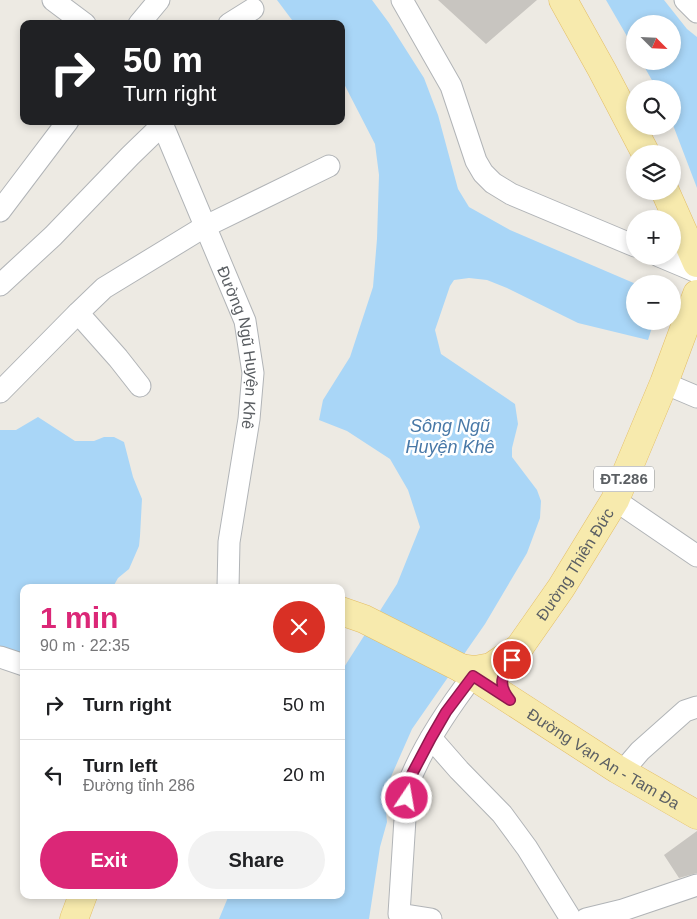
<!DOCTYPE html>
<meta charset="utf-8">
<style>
body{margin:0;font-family:Arial,sans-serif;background:#f2f2f2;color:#202124;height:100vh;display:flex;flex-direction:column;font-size:19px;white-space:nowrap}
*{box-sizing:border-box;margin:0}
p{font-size:16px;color:#757577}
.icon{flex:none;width:28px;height:28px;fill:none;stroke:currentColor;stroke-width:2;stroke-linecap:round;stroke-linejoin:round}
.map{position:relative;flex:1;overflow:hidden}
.details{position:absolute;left:20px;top:584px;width:325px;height:315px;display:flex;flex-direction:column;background:#fff;border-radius:10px;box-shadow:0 2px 8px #0003}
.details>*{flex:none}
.top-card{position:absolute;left:20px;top:20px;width:325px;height:105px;border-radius:10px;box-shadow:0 2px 8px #0003;background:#202124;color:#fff;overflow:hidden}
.needle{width:32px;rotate:114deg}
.controls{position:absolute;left:626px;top:15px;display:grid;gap:10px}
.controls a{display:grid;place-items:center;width:55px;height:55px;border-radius:50%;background:#fff;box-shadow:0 2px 8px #0003;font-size:25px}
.pin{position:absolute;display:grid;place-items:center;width:42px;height:42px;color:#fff;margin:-21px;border:2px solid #fff;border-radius:50%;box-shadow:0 1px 5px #0007}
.me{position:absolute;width:55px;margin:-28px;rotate:12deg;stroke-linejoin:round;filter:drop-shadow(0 0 4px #0008)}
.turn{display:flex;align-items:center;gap:18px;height:105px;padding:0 20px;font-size:22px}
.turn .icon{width:65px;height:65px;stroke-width:2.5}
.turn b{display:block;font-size:35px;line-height:42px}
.round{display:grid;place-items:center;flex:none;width:52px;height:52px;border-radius:26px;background:#f2f2f2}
.overview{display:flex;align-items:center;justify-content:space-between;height:85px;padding:0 20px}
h1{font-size:30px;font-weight:700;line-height:38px;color:#db2777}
.action{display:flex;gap:10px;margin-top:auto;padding:10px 20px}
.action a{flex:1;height:58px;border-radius:30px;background:#db2777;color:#fff;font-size:20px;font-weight:700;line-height:58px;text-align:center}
.action a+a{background:#f2f2f2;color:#202124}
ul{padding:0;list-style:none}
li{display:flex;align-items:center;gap:15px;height:70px;padding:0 20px;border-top:1px solid #e0e0e0}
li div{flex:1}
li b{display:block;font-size:19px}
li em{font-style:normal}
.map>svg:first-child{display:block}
</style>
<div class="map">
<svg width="697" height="919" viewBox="0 0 697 919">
<rect width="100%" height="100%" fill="#edeae3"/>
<path fill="#a9d6f7" d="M 277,0 L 372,0 L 389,23 L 424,78 L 438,115 L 458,189 L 469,207 L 510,230 L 636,284 L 635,284 L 635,321 L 654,321 L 648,340 L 578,323 L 507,288 L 487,280 L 469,278 L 454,280 L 450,286 L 435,330 L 441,354 L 515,404 L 518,424 L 512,448 L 512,457 L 537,490 L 541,501 L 540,518 L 527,553 L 485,624 L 412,729 L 386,788 L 385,802 L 387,822 L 380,847 L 369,919 L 219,919 L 229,895 L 341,895 L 341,672 L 397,584 L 420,527 L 408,490 L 390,459 L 347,431 L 319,420 L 323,400 L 350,357 L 373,287 L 377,239 L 379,175 L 375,144 L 341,78 L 341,24 L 295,24 Z
M 606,0 L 664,0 L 687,29 L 697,37 L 697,188 L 673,125 L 672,89 L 657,89 L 641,61 L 672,61 L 672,24 L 635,24 L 635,50 Z
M 38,417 L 75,441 L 94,441 L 104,437 L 114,437 L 124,442 L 133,477 L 142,499 L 140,536 L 139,546 L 129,569 L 118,578 L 113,587 L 24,588 L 24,662 L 0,653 L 0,430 L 16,430 Z"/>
<path fill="#c8c5c0" d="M 438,0 L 537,0 L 486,44 Z
M 697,831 L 697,873 L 679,878 L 664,855 Z"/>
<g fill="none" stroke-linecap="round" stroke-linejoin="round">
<defs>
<g id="minor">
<path d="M 53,0 L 85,24"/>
<path d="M 402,0 L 451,86 L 476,161 L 483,173 L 493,183 L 511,194 L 635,246"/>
<path d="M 685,0 L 697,12"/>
<path d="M 139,24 L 159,0"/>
<path d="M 229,24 L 253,9"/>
<path id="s1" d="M 161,121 L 245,321 L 253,373 L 249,419 L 229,542 L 228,588"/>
<path d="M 0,211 L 68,121"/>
<path d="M 659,256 L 697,272"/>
<path d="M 0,285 L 53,236 L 130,156 L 162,125"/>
<path d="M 78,313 L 118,358 L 140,386"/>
<path d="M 664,383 L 697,397"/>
<path d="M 0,392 L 78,313 L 104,288 L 204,227 L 329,166"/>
<path d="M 615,500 L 697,556"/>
<path d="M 0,657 L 24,665"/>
<path d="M 431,738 L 459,770 L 502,814 L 527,848 L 571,919"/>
<path d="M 622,772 L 640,751 L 685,711 L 697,707"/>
<path d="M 431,919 L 399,914 L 407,787 C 422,747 447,710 473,676"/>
<path d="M 586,919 L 623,910 L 697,885"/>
</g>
<g id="major">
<path d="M 563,0 L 602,70 L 646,154"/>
<path d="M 665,191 L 697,263"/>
<path id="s2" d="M 341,611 L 364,619 L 461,668 L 475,670 L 491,667 L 519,648 L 561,588 L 615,500 L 664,383 L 697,294"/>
<path id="s3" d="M 461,668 L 617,769 L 697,815"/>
<path d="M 74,919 L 83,895"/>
</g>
</defs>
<use href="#minor" stroke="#b1b4b7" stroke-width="23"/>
<use href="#major" stroke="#e4be65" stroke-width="29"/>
<use href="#minor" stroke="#fff" stroke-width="21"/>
<use href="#major" stroke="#f7eaad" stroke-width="28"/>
</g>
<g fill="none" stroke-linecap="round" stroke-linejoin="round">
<defs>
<path id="route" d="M 407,798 L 407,787 L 412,774 L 431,738 L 446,712 L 473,676 L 510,700 C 497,684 502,676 512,660"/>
</defs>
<use href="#route" stroke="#8e194d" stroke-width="12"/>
<use href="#route" stroke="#db2777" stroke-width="9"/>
</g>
<g text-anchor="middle" stroke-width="5" stroke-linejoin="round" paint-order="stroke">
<rect fill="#fff" stroke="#8c8f92" stroke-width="1" x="594" y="466.5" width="60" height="25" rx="4"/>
<g font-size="15" font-weight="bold" fill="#5b5f63">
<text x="624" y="484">ĐT.286</text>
</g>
<g font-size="16" fill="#5b5f63" stroke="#fff">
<text dy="6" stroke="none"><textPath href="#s1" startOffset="242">Đường Ngũ Huyện Khê</textPath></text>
<text dy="6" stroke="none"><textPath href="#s2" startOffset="298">Đường Thiên Đức</textPath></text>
<text dy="6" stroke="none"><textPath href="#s3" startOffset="169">Đường Vạn An - Tam Đa</textPath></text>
</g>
<g font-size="18" font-style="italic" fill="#4878a7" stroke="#fff">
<text x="450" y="432">Sông Ngũ<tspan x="450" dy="21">Huyện Khê</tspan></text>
</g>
</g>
</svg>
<div class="controls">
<a><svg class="needle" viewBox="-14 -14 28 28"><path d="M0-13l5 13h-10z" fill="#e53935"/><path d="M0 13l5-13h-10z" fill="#757577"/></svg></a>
<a><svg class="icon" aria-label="search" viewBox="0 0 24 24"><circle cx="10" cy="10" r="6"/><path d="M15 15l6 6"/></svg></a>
<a><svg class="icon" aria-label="layers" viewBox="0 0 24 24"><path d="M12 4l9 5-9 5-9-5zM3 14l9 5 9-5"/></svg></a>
<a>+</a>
<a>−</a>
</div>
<div class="pin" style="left:512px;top:660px;background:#d93025"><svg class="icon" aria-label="arrive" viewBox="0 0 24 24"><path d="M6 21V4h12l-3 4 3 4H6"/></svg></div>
<svg class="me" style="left:407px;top:798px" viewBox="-20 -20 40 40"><circle r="17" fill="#db2777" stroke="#fff" stroke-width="3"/><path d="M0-11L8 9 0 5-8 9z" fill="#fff"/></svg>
<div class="top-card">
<div class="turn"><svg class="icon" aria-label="right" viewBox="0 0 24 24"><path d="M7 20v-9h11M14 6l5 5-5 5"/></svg><div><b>50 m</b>Turn right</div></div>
</div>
<section class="details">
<div class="overview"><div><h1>1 min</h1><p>90 m · 22:35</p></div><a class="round" style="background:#d93025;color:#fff"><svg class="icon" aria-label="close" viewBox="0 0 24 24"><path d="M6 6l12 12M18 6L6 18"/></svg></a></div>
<ul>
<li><svg class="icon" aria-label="right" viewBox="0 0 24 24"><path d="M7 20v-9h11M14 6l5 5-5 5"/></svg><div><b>Turn right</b></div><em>50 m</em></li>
<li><svg class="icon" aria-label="left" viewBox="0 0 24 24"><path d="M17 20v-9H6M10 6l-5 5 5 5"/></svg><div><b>Turn left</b><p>Đường tỉnh 286</p></div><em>20 m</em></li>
</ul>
<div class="action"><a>Exit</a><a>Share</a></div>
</section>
</div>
